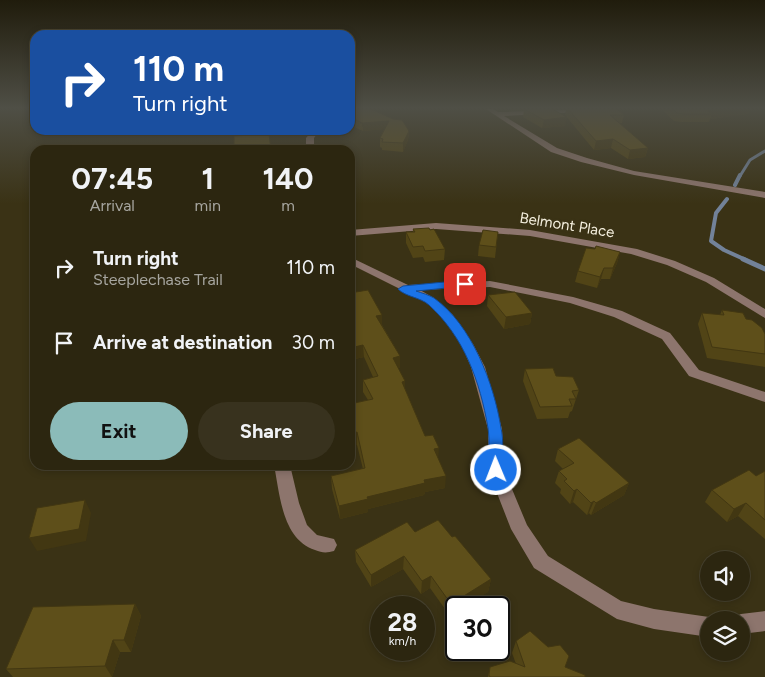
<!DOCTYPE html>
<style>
body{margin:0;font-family:Figtree,sans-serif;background:#38321e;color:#f1f3f6;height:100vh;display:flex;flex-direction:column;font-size:19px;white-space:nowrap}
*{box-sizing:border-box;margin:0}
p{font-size:16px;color:#a6a59f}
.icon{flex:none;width:28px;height:28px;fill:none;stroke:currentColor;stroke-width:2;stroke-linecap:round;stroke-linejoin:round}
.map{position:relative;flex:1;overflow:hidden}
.side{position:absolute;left:30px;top:145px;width:325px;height:325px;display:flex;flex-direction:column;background:#2c2610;border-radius:15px;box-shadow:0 2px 8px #0003,0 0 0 1px #484330}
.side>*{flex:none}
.top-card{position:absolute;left:30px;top:30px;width:325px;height:105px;border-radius:15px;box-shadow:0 2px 8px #0003,0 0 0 1px #484330;background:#1a4fa0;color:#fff;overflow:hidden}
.controls{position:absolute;left:700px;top:551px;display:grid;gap:10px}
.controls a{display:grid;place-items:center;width:50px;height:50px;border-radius:50%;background:#2c2610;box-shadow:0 2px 8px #0003,0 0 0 1px #484330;font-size:25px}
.speed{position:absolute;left:370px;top:596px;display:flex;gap:10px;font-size:25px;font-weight:700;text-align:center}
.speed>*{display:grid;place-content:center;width:65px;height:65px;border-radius:50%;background:#2c2610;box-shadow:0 2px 8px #0003,0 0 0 1px #484330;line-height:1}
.speed small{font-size:12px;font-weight:400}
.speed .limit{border:2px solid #111;border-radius:8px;background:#fff;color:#111}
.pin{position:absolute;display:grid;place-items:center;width:42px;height:42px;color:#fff;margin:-21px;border-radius:10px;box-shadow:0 2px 8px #0006}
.me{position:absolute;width:55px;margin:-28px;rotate:359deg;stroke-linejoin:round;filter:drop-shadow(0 0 4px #0008)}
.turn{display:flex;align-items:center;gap:18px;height:105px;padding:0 20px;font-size:22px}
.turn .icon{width:65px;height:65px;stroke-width:2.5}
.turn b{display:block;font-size:35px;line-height:42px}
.eta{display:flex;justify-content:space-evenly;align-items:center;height:85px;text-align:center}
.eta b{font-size:30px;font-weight:700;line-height:35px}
.cta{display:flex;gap:10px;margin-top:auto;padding:10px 20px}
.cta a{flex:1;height:58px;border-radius:30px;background:#8bbbb9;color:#111;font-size:20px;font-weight:700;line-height:58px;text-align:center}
.cta a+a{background:#38321e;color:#f1f3f6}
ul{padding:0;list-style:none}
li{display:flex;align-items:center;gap:15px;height:75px;padding:0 20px}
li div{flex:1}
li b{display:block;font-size:19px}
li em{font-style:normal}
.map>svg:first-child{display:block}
</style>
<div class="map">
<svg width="765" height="677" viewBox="0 0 765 677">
<rect width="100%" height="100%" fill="#3a3215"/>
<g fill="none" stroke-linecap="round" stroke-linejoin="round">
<path stroke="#728299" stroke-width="3" d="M 740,176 L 750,160 L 765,151"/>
<path stroke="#728299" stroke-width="4" d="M 735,185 L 740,175
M 727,199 L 716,213 L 711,241 L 724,250 L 746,260"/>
<path stroke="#728299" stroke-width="5" d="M 743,259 L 765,269"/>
<path fill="#8d756d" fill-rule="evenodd" d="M 486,109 L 493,109 L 498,112 L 603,109 L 600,111 L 504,116 L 557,148 L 587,158 L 634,171 L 765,192 L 765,198 L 634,175 L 581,162 L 551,152 Z
M 313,130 L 320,130 L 314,138 L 314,150 L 306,150 L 306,138 Z
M 436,223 L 530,230 L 637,249 L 675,261 L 714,278 L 765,309 L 765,318 L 706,282 L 667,265 L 631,254 L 530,236 L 436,229 L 350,236 L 350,230 Z
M 350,257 L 408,285 L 490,281 L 573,297 L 622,311 L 670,333 L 699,370 L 765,392 L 765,402 L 689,376 L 662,339 L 614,317 L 570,303 L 490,287 L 420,290 L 434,298 L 452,314 L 473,344 L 485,367 L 502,429 L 504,470 L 527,525 L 548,556 L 621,601 L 654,609 L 709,617 L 716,620 L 709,620 L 709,637 L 654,629 L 617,619 L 534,568 L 511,529 L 488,470 L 488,429 L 471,367 L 461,344 L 444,320 L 426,302 L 350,264 Z
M 274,465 L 290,465 L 299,503 L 307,525 L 317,535 L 334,539 L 337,545 L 334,551 C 327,553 322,553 315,550 C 282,539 280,495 274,465 Z
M 765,611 L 765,631 L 741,634 L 741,620 L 733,620 L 734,617 L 741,614 Z"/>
</g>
<path fill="#514416" d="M 350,109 L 409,131 L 408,140 L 403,152 L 382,150 L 382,148 L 380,147 L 380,138 L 384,129 L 363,131 L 356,128 L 350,116 Z
M 511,109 L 552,109 L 565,126 L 542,128 L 523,117 L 524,109 L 512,110 Z
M 566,109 L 617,109 L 624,115 L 622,123 L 619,123 L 648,148 L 645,157 L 628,159 L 611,148 L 594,150 L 565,115 Z
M 661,109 L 750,109 L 748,114 L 710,119 L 709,122 L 681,122 L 674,121 Z
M 413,229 L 430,230 L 445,249 L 444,260 L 425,262 L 423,257 L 413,258 L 406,243 L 406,232 L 413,232 Z
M 498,232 L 495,258 L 478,256 L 479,245 Z
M 595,249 L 620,252 L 617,263 L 610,279 L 601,279 L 597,288 L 575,282 L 578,271 Z
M 488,295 L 532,313 L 530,324 L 504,329 L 487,306 Z
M 722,310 L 746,319 L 765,334 L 765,367 L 707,358 L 698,324 L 702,313 L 720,315 Z
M 382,315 L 382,325 L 400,356 L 400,368 L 398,368 L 405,381 L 405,389 L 425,436 L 438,460 L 445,488 L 425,492 L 424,495 L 368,509 L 368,512 L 340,519 L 332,489 L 331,476 L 363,469 L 357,445 L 350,446 L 350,404 L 368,400 L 363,392 L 363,380 L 373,377 L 364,357 L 350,360 Z
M 525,369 L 556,376 L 579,390 L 572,411 L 570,412 L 568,418 L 537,419 L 523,381 Z
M 558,449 L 629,483 L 624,495 L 591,515 L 589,513 L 587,515 L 573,502 L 570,504 L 560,493 L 561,489 L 555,483 L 559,471 L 563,469 L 555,461 Z
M 765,471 L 765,539 L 738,516 L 727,522 L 705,502 L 712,490 L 756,476 Z
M 415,532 L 452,537 L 491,579 L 488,592 L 456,608 L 456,612 L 450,616 L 430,588 L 421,594 L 403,569 L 371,587 L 356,562 L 355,550 Z
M 135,604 L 141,616 L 131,652 L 120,652 L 112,677 L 13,677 L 6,669 Z
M 516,641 L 565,667 L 585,677 L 488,677 L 490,667 L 516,664 L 512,653 Z"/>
<path fill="#423712" d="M 727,109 L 750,109 L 748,114 L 710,119 L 712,114 L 708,111 Z
M 567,117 L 565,126 L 542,128 L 544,120 Z
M 389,121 L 389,129 L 363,131 L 362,123 Z
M 409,131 L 408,140 L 403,152 L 403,143 Z
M 613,139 L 611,148 L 594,150 L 596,141 Z
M 648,148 L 645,157 L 628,159 L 630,150 Z
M 620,252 L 617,263 L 610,279 L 613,268 Z
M 604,268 L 601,279 L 597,288 L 600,277 Z
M 532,313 L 530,324 L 504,329 L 506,317 Z
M 382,315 L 382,326 L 376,316 Z
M 363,345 L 364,357 L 350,360 L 350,348 Z
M 400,356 L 400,368 L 392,370 L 393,358 Z
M 405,381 L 405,393 L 402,382 Z
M 357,432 L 357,445 L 350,446 L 350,434 Z
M 439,448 L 438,461 L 434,449 Z
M 446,476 L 445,488 L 425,492 L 424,495 L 368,509 L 368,512 L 340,519 L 339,506 L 367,497 L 424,480 Z
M 629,483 L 624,495 L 591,515 L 596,503 Z
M 577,489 L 573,502 L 570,504 L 574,491 Z
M 85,500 L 91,513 L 86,541 L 37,551 L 29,538 Z
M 594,501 L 589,513 L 587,515 L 591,503 Z
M 746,503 L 738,516 L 727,522 L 734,509 Z
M 404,556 L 403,569 L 371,587 L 371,575 Z
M 431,576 L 430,588 L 421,594 L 422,581 Z
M 491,579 L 488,592 L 463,608 L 456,608 L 456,612 L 450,616 L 451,604 Z
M 135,604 L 141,616 L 131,652 L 124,640 Z
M 113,640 L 120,652 L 112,677 L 105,666 Z"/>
<path fill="#5e4f1a" stroke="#423712" d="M 350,109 L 371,109 L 393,119 L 402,120 L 409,131 L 403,143 L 382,142 L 383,139 L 380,138 L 389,121 L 362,123 L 356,120 Z
M 524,109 L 552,109 L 567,117 L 544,120 Z
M 568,109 L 617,109 L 624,115 L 610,115 L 648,148 L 630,150 L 613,139 L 596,141 Z
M 673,109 L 727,109 L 708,111 L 712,114 L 684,114 L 677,113 Z
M 269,134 L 271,150 L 227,150 L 234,149 L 234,136 Z
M 429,228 L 430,230 L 434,229 L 445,249 L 425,251 L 423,246 L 413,247 L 406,232 L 415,232 L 413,229 Z
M 483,230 L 498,232 L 496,247 L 479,245 Z
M 596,246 L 620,252 L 613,268 L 604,268 L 600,277 L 578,271 L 586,248 L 595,249 Z
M 368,290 L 382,315 L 376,316 L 400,356 L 393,358 L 405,381 L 402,382 L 425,436 L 433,435 L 439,448 L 434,449 L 446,476 L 424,480 L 425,483 L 367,497 L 368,499 L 339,506 L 331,476 L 365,468 L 357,432 L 350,434 L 350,404 L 373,399 L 363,380 L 378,376 L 363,345 L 350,348 L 350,293 Z
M 515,292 L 532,313 L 506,317 L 488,295 Z
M 722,310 L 743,313 L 746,319 L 752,320 L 762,328 L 765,334 L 765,354 L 712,347 L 702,313 L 724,315 Z
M 553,368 L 556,376 L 573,377 L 579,390 L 572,391 L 576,399 L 569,399 L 572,406 L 540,407 L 525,369 Z
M 579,438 L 629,483 L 596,503 L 594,501 L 591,503 L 577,489 L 574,491 L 564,481 L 567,479 L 559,471 L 574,463 L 558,449 Z
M 749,470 L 756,476 L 765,471 L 765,520 L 746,503 L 734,509 L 712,490 Z
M 85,500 L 79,529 L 29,538 L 37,508 Z
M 438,520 L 452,537 L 455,536 L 491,579 L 451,604 L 431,576 L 422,581 L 404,556 L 371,575 L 355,550 L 407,522 L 415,532 Z
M 135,604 L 124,640 L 113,640 L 105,666 L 6,669 L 33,607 Z
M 530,631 L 548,647 L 560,645 L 569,656 L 565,667 L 585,675 L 585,677 L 490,677 L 489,675 L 490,667 L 510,661 L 525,667 L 516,641 Z"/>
<linearGradient id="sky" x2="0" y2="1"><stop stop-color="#201c0c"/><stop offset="0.53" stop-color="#4f4f46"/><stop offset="1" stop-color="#4f4f46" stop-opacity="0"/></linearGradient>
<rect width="765" height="204" fill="url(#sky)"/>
<path fill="#1a73e8" stroke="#114b97" d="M 465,280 L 468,281 L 468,286 L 416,291 C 422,293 429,295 434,298 C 472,325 494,384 501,428 C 504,441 502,456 503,470 L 501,474 L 496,476 L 490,474 L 488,470 C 488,456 490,441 488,428 C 480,381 464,337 429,305 C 420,297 406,297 398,289 L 403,286 Z"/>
<g text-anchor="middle" stroke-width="5" stroke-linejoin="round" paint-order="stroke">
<g font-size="15" fill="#f4efde" stroke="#3a3215">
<text transform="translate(567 225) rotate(9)" y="5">Belmont Place</text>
</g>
</g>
</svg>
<div class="controls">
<a><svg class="icon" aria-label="sound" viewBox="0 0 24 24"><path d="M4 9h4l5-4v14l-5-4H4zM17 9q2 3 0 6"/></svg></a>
<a><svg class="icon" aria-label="layers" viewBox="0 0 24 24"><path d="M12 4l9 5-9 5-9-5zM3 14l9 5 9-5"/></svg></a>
</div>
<div class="speed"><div>28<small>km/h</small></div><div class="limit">30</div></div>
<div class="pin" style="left:465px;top:284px;background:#d93025"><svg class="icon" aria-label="arrive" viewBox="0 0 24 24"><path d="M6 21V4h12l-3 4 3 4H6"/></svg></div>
<svg class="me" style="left:496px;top:470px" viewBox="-20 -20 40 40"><circle r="17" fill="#1a73e8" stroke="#fff" stroke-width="3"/><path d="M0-11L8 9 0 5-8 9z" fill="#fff"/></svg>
<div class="top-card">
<div class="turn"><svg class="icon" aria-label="right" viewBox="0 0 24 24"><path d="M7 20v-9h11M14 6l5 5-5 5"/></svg><div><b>110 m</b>Turn right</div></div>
</div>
<section class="side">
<div class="eta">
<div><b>07:45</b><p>Arrival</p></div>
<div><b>1</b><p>min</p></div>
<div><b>140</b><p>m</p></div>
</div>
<ul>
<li><svg class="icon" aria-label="right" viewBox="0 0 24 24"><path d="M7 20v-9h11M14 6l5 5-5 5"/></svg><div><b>Turn right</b><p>Steeplechase Trail</p></div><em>110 m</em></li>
<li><svg class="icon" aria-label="arrive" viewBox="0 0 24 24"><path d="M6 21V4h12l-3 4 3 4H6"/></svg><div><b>Arrive at destination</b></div><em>30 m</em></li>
</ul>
<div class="cta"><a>Exit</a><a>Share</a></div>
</section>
</div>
